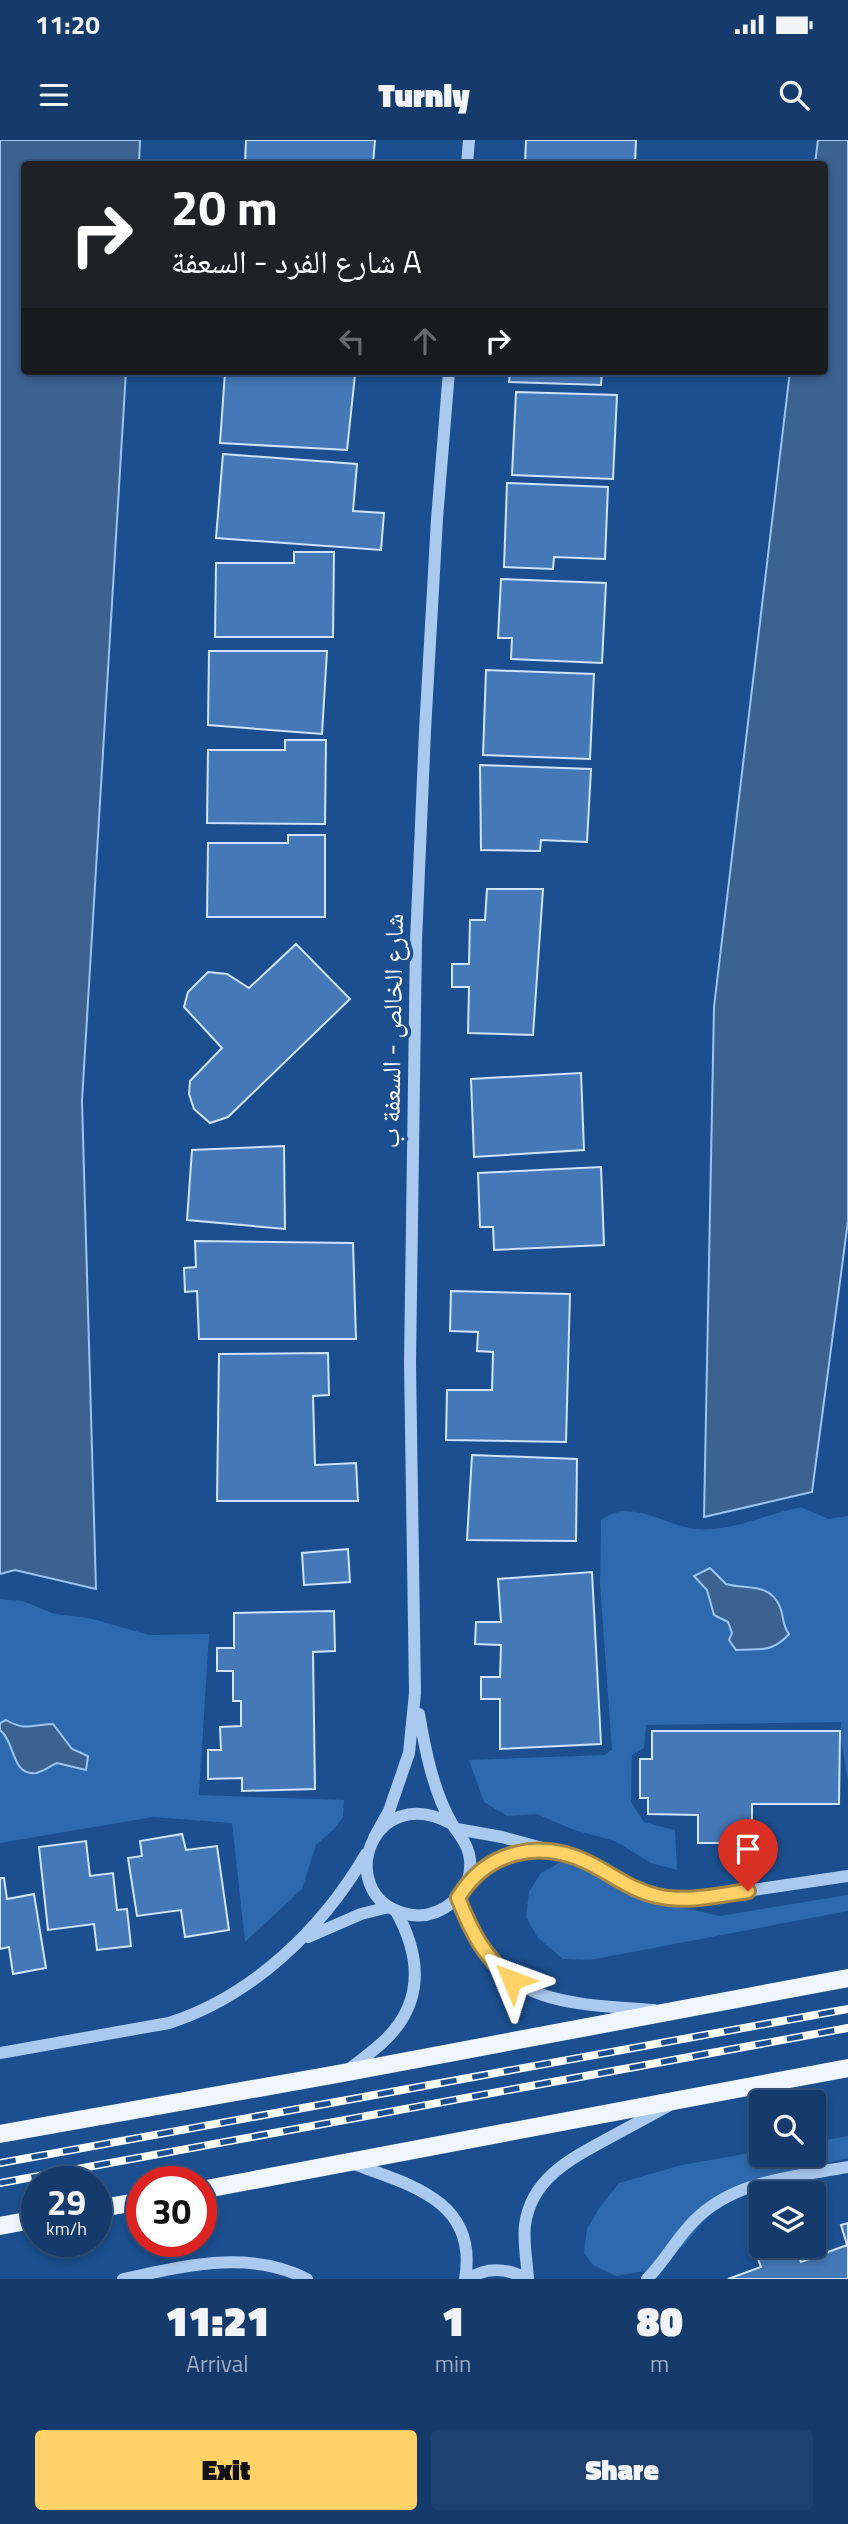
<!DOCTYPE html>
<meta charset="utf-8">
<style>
body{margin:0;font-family:"Titillium Web","Noto Naskh Arabic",sans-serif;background:#1d4271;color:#f1f3f6;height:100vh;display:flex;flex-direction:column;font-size:26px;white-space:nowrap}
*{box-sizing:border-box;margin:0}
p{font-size:23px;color:#9dadc1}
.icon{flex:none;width:38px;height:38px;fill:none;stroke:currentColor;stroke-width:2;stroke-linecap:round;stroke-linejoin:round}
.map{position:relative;height:2139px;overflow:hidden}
.drawer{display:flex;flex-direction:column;background:#143b6b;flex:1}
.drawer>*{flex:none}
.top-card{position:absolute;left:21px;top:21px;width:807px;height:214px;border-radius:7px;box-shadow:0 4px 10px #0003,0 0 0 2px #33557e;background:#202124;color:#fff;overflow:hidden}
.buttons{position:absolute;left:749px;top:1950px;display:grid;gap:14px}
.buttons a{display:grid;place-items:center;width:77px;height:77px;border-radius:7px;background:#143b6b;box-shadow:0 4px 10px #0003,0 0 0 2px #33557e;font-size:35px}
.speed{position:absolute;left:21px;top:2026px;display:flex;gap:14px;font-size:35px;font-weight:700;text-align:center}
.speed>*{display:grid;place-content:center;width:91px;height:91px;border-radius:50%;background:#143b6b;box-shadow:0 4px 10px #0003,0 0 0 2px #33557e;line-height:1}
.speed small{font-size:18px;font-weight:400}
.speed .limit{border:10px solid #d22;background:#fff;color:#111}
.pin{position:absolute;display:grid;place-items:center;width:60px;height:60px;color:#fff;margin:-72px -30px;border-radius:50% 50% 50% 0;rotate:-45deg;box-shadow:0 0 7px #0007}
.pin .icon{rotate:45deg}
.me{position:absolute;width:77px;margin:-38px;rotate:314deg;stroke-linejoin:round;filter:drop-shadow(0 0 5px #0008)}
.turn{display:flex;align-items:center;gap:24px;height:147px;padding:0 35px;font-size:32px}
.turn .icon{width:91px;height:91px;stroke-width:2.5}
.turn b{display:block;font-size:49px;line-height:60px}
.lanes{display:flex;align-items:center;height:66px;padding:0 35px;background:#0003;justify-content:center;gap:35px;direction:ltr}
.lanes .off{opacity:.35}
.eta{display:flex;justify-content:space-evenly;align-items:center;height:119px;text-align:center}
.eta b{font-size:42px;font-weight:800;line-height:49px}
.button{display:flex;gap:14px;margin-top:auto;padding:14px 35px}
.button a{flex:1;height:80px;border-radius:7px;background:#ffd166;color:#111;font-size:28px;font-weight:800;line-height:80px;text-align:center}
.button a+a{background:#1d4271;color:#f1f3f6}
.status{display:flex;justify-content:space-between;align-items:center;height:49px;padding:0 35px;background:#143b6b;direction:ltr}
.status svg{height:19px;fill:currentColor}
header{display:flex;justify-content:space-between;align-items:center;height:91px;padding:0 35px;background:#143b6b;font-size:32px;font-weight:800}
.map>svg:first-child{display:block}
</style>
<div class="status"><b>11:20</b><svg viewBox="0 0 49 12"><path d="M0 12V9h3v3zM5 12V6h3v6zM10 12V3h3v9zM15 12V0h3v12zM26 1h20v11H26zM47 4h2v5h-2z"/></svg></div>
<header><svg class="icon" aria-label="menu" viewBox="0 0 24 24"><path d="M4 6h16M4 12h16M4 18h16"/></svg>Turnly<svg class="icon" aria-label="search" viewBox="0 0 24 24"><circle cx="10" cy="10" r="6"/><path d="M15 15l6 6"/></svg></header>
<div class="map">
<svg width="848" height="2139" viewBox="0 0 848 2139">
<rect width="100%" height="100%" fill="#1b4f8f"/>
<path fill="#2e69ad" d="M 801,1367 L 828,1379 L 848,1376 L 848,1641 L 840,1593 L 841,1582 L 646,1585 L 644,1608 L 632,1615 L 631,1662 L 644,1682 L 675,1690 L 677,1730 L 651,1723 L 615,1701 L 574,1690 L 537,1674 L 507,1676 L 484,1662 L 469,1620 L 604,1615 L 612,1610 L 600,1444 L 601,1380 C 629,1359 660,1382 689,1388 C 724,1395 766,1374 801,1367 Z
M 0,1459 L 23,1461 L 54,1474 L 89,1478 L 149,1495 L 209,1494 L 199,1655 L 344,1660 L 343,1677 L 333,1690 L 316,1705 L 302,1749 L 245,1802 L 232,1683 L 153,1677 L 0,1703 Z
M 570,1717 L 594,1719 L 685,1768 L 720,1776 L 848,1755 L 848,1771 L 590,1820 L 563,1819 L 538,1798 L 526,1777 L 529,1752 L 541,1733 Z
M 848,1996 L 848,2018 L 739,2045 L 703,2082 L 683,2106 L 646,2131 L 616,2136 L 593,2125 L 584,2113 L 587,2089 L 600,2067 L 619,2043 L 682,2025 L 761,2011 L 761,2014 L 814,2014 L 814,2002 Z"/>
<path fill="#3c6290" stroke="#9cc4f0" stroke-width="2" d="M 0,0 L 140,0 L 139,24 L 24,24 L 24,231 L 126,231 L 82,961 L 96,1449 L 15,1430 L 0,1434 Z
M 818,0 L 848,0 L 848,1081 L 812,1352 L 704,1377 L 714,867 L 790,231 L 824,231 L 824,24 L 815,24 Z
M 710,1428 L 726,1444 C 746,1450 770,1442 780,1467 C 784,1477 782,1485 789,1494 C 771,1514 759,1508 736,1510 L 729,1500 L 732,1493 L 728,1482 L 714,1475 L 707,1450 L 694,1436 Z
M 6,1580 C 27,1592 32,1584 53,1584 L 72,1609 L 88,1616 L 86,1630 L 57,1623 C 50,1626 43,1632 36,1633 C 11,1636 16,1603 0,1590 L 0,1583 Z"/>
<path fill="#4478b7" stroke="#cfe3fa" stroke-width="2" d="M 246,0 L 375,0 L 373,24 L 245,24 Z
M 526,0 L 636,0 L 635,24 L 525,24 Z
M 510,231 L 602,231 L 601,245 L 509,242 Z
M 225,232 L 355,235 L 347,310 L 220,303 Z
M 516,252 L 617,255 L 613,339 L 512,335 Z
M 223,314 L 357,324 L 353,371 L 384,373 L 381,410 L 216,398 Z
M 507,343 L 608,347 L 605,419 L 554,417 L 553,429 L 504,427 Z
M 294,412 L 334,412 L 333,497 L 215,497 L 216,423 L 294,423 Z
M 501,439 L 606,443 L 602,523 L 511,519 L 512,498 L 498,498 Z
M 209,511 L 327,511 L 322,594 L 208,585 Z
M 486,530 L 594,534 L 590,619 L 483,615 Z
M 285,600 L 326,600 L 325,684 L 207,683 L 208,610 L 285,610 Z
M 480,625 L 591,629 L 587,702 L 541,700 L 540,711 L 481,710 Z
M 288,695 L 325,695 L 325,777 L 207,777 L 208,703 L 288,703 Z
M 487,749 L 543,749 L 533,895 L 468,893 L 469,847 L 452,847 L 452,824 L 469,824 L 470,780 L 485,780 Z
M 296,804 L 350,859 L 228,977 L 210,983 L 194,969 L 189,954 L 190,941 L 222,908 L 184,867 L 188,852 L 208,832 L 227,834 L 249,848 Z
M 581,933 L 584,1010 L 474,1017 L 471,939 Z
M 284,1006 L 285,1089 L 187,1080 L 192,1010 Z
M 601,1027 L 604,1105 L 494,1110 L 493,1087 L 480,1087 L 478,1033 Z
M 195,1101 L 353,1103 L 356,1199 L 199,1199 L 197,1151 L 185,1152 L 184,1128 L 196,1127 Z
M 451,1151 L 570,1154 L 566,1302 L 446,1300 L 447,1250 L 492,1250 L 493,1212 L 477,1211 L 478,1192 L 450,1191 Z
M 328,1213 L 329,1255 L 313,1256 L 315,1325 L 356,1323 L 358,1361 L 217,1361 L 219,1214 Z
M 472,1315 L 577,1319 L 576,1401 L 467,1400 Z
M 348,1409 L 350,1442 L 304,1445 L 302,1413 Z
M 592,1432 L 601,1604 L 500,1609 L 500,1559 L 481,1559 L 481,1537 L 500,1537 L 501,1505 L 475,1504 L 476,1482 L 501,1482 L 498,1439 Z
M 334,1471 L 335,1511 L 313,1512 L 315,1649 L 242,1651 L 242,1638 L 208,1639 L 208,1610 L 221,1610 L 220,1587 L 241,1586 L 241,1561 L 233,1561 L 233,1531 L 217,1531 L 217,1508 L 234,1508 L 234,1473 Z
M 652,1591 L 840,1591 L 839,1664 L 752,1664 L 752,1703 L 698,1703 L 698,1675 L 648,1674 L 648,1658 L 640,1658 L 640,1619 L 652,1619 Z
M 182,1694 L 186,1710 L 217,1706 L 229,1790 L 185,1797 L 181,1770 L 137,1776 L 128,1718 L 142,1716 L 140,1701 Z
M 86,1701 L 90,1736 L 113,1733 L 117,1770 L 127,1769 L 131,1806 L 97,1810 L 94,1784 L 48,1790 L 39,1707 Z
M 0,1738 L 4,1738 L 7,1759 L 34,1754 L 46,1828 L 13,1834 L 9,1807 L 0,1809 Z
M 848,2083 L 848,2139 L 728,2139 L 761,2127 L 753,2106 L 761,2103 L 761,2105 L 795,2105 L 801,2122 L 847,2105 L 841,2085 Z"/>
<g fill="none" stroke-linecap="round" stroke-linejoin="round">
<path stroke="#a9c9ee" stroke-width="12" d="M 467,24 L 469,0
M 419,1574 C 425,1609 433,1650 451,1682 C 457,1693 466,1700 469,1714 C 473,1731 467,1751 453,1762 C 438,1774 422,1779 403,1773 C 334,1753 371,1640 452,1684
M 457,1689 L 502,1697 L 576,1717 L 591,1724 L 622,1743 L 659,1757 L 698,1758 L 848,1736
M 374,1698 L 389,1671 L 409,1613 L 415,1553 L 410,1223 L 416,801 L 425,591 L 437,379 L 449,231
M 467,1743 C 490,1723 511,1713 541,1710
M 458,1758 C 463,1772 468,1786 475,1799 C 514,1868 585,1864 654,1870
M 308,1797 L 361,1774 L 389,1767
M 0,1913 L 169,1883 C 253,1856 322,1789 366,1714
M 348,1930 C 360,1921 372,1912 383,1902 C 424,1864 422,1818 396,1771
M 348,2022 C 407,2044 479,2059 465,2139
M 123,2139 C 185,2126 248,2109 307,2139
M 468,2139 C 488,2126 507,2128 527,2139
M 528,2139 C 527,2122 523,2102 525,2085 C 531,2039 570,2019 607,1999 C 627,1988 648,1977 668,1966
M 647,2139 C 665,2121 676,2099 694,2081 C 734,2040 794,2037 848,2027"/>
<path stroke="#f0f6ff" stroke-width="18" d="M 0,1994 L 343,1933 L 848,1838
M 201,2050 L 848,1928
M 96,2069 L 142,2061
M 0,2086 L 37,2079"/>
<defs>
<path id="rail" d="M 0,2023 L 848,1869
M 0,2043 L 848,1888"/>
</defs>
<use href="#rail" stroke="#fff" stroke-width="8"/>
<use href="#rail" stroke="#1b4f8f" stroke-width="5" stroke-dasharray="16" stroke-linecap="butt"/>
</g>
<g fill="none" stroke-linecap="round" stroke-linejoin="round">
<defs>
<path id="route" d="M 512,1840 C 483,1815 472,1793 458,1758 C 487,1710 540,1699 589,1723 C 613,1735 631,1750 657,1756 C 687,1763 719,1755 748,1751"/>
</defs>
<use href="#route" stroke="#a68842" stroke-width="18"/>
<use href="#route" stroke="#ffd166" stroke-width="12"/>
</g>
<g text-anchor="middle" stroke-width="7" stroke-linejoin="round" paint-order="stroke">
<g font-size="26" fill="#fff" stroke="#1b4f8f">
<text transform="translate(392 891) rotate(-89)" y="9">شارع الخالص - السعفة ب</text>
</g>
</g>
</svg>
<div class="buttons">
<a><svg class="icon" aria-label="search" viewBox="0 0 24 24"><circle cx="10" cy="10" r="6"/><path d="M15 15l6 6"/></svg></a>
<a><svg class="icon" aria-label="layers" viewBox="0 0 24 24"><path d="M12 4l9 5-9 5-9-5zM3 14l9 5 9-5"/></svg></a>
</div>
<div class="speed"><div>29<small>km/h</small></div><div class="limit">30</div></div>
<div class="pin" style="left:748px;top:1751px;background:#d93025"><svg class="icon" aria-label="arrive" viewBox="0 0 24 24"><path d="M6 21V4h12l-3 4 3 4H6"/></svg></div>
<svg class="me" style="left:512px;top:1840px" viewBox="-20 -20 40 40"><path d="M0-17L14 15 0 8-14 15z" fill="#ffd166" stroke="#fff" stroke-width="4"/></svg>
<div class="top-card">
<div class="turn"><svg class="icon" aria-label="right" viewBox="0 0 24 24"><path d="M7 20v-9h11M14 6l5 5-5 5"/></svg><div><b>20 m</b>شارع الفرد - السعفة A</div></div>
<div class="lanes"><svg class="icon off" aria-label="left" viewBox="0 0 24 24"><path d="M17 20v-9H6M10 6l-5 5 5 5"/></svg><svg class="icon off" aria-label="ahead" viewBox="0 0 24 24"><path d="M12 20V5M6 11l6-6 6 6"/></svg><svg class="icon" aria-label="right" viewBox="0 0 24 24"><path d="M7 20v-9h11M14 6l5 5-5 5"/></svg></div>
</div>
</div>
<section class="drawer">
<div class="eta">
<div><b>11:21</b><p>Arrival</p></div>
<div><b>1</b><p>min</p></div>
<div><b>80</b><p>m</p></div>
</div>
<div class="button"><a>Exit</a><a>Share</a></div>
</section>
